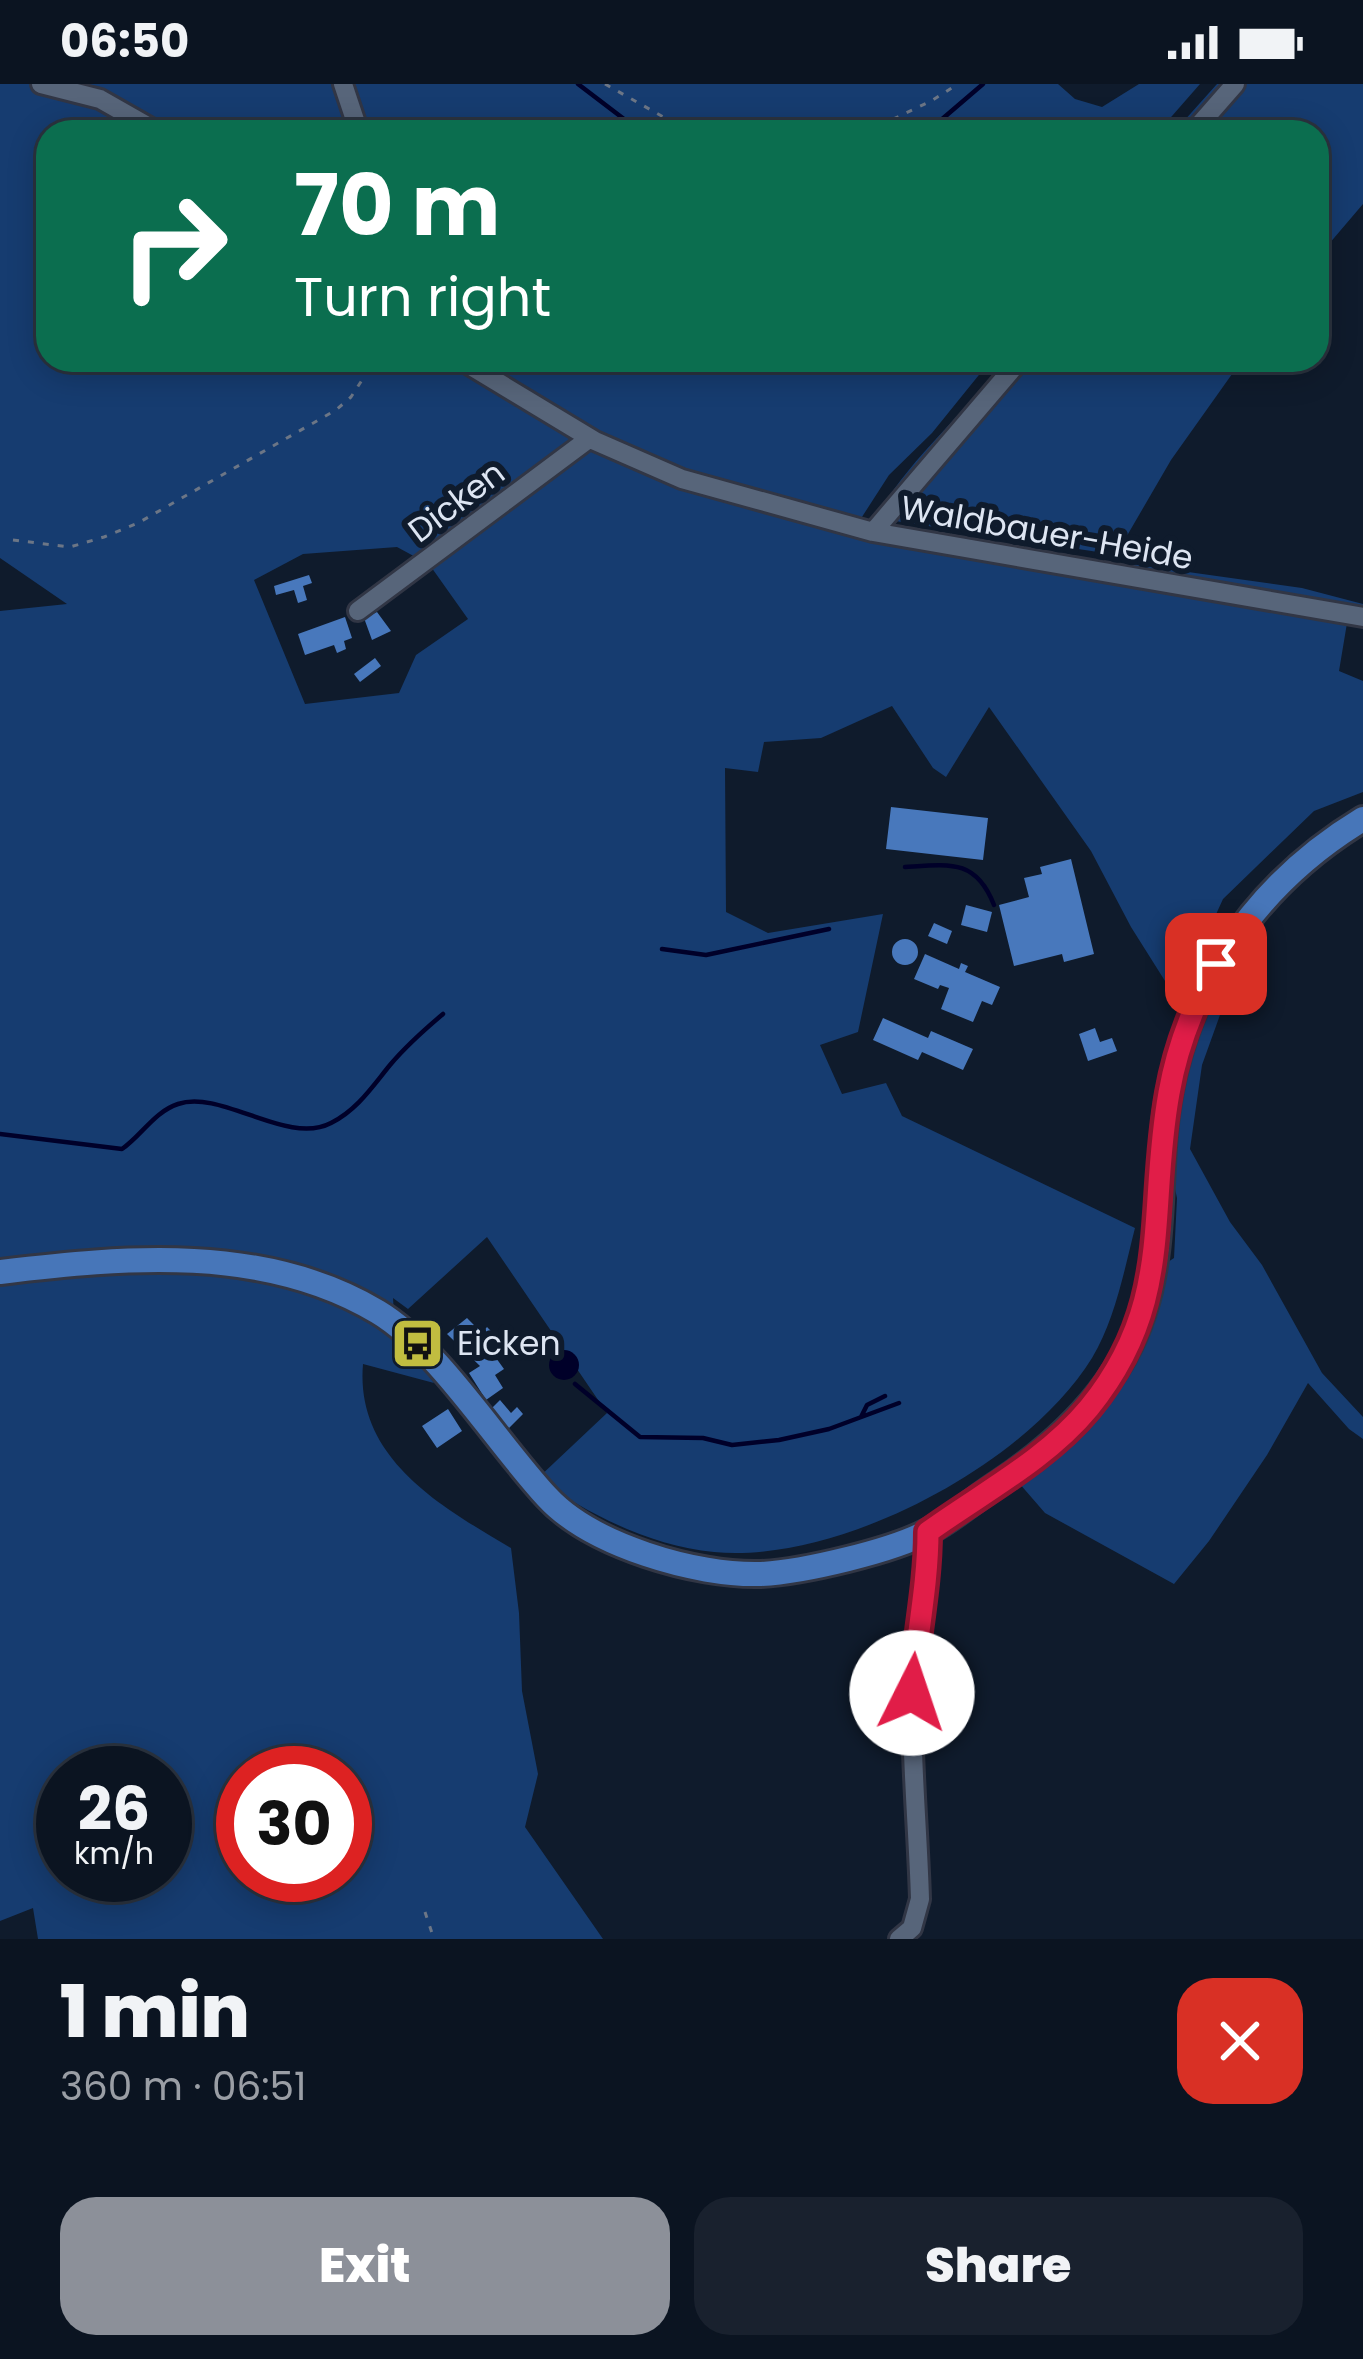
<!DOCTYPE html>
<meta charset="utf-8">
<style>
body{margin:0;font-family:Poppins,sans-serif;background:#19212e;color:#f1f3f6;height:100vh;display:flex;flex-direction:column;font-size:45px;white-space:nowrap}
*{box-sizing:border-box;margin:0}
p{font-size:39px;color:#9a9ea5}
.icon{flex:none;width:66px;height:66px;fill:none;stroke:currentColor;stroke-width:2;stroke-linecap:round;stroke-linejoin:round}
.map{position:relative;height:1855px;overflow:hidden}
.details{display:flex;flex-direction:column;background:#0b1421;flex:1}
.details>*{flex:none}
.banner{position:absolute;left:36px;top:36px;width:1293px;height:252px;border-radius:36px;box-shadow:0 6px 30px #0003,0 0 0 3px #2b333f;background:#0b6e4f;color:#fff;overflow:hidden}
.speed{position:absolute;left:36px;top:1662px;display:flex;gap:24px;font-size:60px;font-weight:700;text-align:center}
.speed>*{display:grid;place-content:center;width:156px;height:156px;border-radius:50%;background:#0b1421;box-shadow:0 6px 30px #0003,0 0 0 3px #2b333f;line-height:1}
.speed small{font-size:30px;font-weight:400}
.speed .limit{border:18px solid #d22;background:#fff;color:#111}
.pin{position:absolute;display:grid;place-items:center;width:102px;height:102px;color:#fff;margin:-51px;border-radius:24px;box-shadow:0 6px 18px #0006}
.me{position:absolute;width:132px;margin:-66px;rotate:4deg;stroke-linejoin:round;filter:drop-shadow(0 0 9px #0008)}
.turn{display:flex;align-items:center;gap:42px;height:252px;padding:0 60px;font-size:54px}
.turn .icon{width:156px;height:156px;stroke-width:2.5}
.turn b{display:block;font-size:84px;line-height:102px}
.round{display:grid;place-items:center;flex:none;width:126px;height:126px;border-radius:36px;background:#19212e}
.summary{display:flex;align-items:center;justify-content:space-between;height:204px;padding:0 60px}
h1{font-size:72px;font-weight:800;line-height:90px}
.button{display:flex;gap:24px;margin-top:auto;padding:24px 60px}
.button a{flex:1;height:138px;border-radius:36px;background:#8c9099;color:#fff;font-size:48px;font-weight:800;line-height:138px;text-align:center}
.button a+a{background:#19212e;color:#f1f3f6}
.status{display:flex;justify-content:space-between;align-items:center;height:84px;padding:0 60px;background:#0b1421;direction:ltr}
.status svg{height:33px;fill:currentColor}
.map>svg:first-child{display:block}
</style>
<div class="status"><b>06:50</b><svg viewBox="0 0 49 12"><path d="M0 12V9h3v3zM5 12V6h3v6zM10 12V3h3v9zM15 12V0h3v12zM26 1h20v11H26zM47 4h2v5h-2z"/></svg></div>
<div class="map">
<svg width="1363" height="1855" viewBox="0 0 1363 1855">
<rect width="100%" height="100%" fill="#0f1b2c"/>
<path fill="#163c70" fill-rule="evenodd" d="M 0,0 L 1058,0 L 1075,15 L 1102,23 L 1139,0 L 1200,0 L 1158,48 L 48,48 L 48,276 L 452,276 L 577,355 L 421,476 L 397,463 L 303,470 L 254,496 L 305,620 L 399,609 L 416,571 L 468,535 L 429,480 L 583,365 L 594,363 L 825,446 L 971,475 L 1348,533 L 1339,587 L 1363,597 L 1363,708 L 1314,727 L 1223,815 L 1177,916 L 1131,843 L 1091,767 L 989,623 L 946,693 L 933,684 L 892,622 L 821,654 L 764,658 L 758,688 L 725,684 L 726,828 L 768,849 L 883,830 L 858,948 L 820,961 L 842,1010 L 886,999 L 902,1032 L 1135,1144 C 1124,1187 1115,1236 1092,1274 C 1026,1381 839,1480 714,1468 C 650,1462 589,1430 537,1395 L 607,1329 L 487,1153 L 408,1225 L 393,1214 L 395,1246 L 434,1299 L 363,1280 C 355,1374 440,1422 511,1464 L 519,1529 L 522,1607 L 538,1690 L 525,1743 L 603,1855 L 38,1855 L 33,1824 L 0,1837 L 0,527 L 67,520 L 0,474 ZM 63,1689 L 165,1689 L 165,1791 L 63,1791 ZM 243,1689 L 345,1689 L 345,1791 L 243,1791 Z
M 1217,0 L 1363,0 L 1363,120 L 1317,174 L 1317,48 L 1174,48 Z
M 472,276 L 991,276 L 932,349 L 889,391 L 860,436 L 688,391 L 593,350 Z
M 1004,276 L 1242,276 L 1171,376 L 1128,450 L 1111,470 L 876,434 C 908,375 964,332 1004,276 Z
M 1131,480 L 1302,504 L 1363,520 L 1363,528 L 1129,485 Z
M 1220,895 L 1229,906 L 1202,981 L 1190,1065 L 1230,1138 L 1262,1181 L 1322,1289 L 1363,1333 L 1363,1355 L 1349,1345 L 1308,1299 L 1267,1371 L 1209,1457 L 1174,1500 L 1045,1429 L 1019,1399 L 1160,1210 L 1168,1178 L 1174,1174 L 1177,1114 L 1171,1086 L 1173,1054 L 1190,967 Z"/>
<path fill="#000029" d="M549 1281a15 15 0 1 1 30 0a15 15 0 1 1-30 0Z"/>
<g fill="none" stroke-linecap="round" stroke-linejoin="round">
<path stroke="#000029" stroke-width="4.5" d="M 578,0 L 641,48
M 927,48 L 983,0
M 905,783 C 950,780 976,775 994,821
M 662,865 L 706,871 L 829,845
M 0,1050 L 122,1065 C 142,1051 154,1028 178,1020 C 221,1005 287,1062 331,1039 C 357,1026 372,1003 390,981 C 406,962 424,946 443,930
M 575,1300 L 640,1353 L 703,1354 L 732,1361 L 779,1356 L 829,1345 L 899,1319
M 861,1333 L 867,1321 L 885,1312"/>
</g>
<path fill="#4878bc" d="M 309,491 L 312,499 L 303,502 L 307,516 L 298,519 L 294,506 L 276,511 L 274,502 Z
M 377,528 L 391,547 L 372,556 L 364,534 Z
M 345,533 L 352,554 L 344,557 L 346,565 L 337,569 L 334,561 L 305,571 L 298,550 Z
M 375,574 L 381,582 L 360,598 L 354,590 Z
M 891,723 L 988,734 L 983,776 L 886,765 Z
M 1071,775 L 1094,870 L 1064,878 L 1062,870 L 1014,882 L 999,821 L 1029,813 L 1024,794 L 1042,790 L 1040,783 Z
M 966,821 L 992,828 L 987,848 L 961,841 Z
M 934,839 L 952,847 L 947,860 L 928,852 Z
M892 868a13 13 0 1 1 26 0a13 13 0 1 1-26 0Z
M 925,870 L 959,885 L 961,879 L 968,882 L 965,888 L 1000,903 L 992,921 L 982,917 L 973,938 L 941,925 L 949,904 L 940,901 L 938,905 L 914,895 Z
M 883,934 L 928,954 L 931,947 L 973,965 L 963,986 L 922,968 L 918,976 L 873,956 Z
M 1095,944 L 1100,958 L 1112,954 L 1117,967 L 1088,977 L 1079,950 Z
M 467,1234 L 482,1249 L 487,1243 L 501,1257 L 491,1267 L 504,1285 L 495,1291 L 503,1304 L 486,1316 L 469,1289 L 480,1282 L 447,1250 Z
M 500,1316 L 511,1329 L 517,1323 L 523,1330 L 508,1345 L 492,1324 Z
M 448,1325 L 462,1347 L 437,1364 L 422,1342 Z"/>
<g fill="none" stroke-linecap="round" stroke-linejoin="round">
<defs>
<path id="minor" d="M 41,0 L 100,15 L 158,48
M 343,0 L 359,48
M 1193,48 L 1235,0
M 461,276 L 595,357 L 682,395 L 873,448 L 1363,533
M 873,448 L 1020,276
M 358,527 L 590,354
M 899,1855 L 912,1844 L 920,1815 C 918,1746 911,1676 912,1607 C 913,1553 928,1502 928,1448"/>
<path id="major" d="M 0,1188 C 125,1173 265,1160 378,1228 C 438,1264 496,1358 547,1413 C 591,1461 696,1492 761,1490 C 802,1488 893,1467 929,1447 C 954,1434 977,1413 1001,1398 C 1061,1357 1119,1302 1142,1231 C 1162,1173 1159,1110 1164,1049 C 1176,916 1249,804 1363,735"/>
</defs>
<use href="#minor" stroke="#313645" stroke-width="24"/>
<use href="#major" stroke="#313645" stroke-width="30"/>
<path stroke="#6c7686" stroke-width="3" stroke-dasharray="6 9" stroke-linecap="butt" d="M 605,0 L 690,48
M 866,48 L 931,17 L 958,0
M 13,456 L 70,463 L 104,453 L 138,439 L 336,326 L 351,313 L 375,276
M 425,1828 L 434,1855"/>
<use href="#minor" stroke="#57657a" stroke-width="18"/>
<use href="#major" stroke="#4776b9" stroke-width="24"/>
</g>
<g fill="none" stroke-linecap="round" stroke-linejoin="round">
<defs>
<path id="route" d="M 912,1609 C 916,1555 928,1502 928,1448 C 982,1409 1046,1376 1089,1324 C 1175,1218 1147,1130 1169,1009 C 1177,963 1194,920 1216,880"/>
</defs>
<use href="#route" stroke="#92132f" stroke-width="30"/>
<use href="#route" stroke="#e11d48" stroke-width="21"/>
</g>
<defs>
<symbol id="bus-square" viewBox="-11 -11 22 22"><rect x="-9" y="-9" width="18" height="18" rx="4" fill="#c1bd40" stroke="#0f1b2c"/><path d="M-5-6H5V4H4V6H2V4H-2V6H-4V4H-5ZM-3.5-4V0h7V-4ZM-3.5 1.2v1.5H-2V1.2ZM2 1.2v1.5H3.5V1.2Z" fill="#111"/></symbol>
</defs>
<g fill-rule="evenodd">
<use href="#bus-square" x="388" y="1230" width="59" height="59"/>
</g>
<g text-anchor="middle" stroke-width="12" stroke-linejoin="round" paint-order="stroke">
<g font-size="33" fill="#dde5f2" stroke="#0f1b2c">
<text transform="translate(456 417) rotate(-37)" y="12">Dicken</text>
<text transform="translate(1047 448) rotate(10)" y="12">Waldbauer-Heide</text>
</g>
<g font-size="33" fill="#dde5f2" stroke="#0f1b2c" text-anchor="start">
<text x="457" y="1271">Eicken</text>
</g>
</g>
</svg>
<div class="speed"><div>26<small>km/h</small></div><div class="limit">30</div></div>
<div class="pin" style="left:1216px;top:880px;background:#d93025"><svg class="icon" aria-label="arrive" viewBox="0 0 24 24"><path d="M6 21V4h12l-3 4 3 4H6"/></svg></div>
<svg class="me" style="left:912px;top:1609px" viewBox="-20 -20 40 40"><circle r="19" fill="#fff"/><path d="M0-13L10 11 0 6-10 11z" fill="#e11d48"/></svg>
<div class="banner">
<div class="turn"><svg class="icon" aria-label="right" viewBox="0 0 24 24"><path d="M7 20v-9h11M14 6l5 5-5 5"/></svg><div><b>70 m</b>Turn right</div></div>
</div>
</div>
<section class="details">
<div class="summary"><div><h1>1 min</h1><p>360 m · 06:51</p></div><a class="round" style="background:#d93025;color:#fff"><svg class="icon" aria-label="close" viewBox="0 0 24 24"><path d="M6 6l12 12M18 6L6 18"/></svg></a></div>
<div class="button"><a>Exit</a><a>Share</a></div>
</section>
